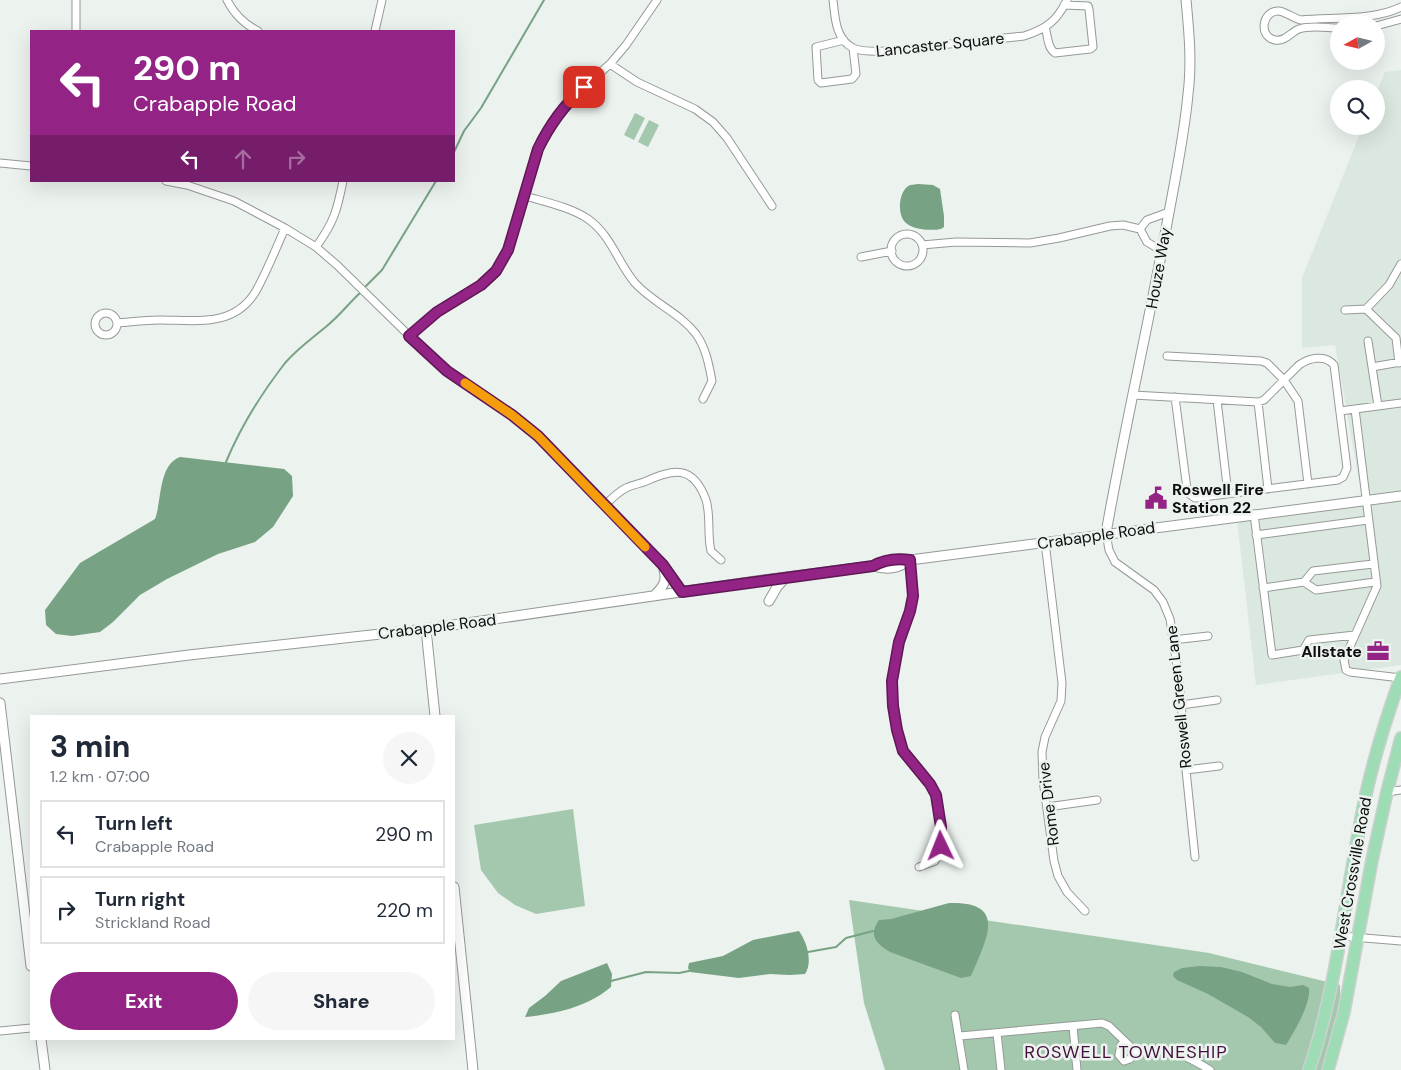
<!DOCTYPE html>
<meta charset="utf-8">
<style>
body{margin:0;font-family:"DM Sans",sans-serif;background:#f6f6f7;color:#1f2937;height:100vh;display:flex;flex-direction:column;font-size:19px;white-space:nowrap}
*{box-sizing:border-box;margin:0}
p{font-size:16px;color:#747a83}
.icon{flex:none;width:28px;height:28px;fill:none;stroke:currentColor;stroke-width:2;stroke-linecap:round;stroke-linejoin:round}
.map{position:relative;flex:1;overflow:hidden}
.panel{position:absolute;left:30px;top:715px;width:425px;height:325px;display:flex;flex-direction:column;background:#fff;border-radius:0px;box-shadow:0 5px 20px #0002}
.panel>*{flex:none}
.top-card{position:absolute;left:30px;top:30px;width:425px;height:152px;border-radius:0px;box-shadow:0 5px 20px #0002;background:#932485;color:#fff;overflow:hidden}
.needle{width:32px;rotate:262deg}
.buttons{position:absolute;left:1330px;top:15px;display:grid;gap:10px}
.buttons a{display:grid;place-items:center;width:55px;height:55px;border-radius:50%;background:#fff;box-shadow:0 5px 20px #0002;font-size:25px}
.pin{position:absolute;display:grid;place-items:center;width:42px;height:42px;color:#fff;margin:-21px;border-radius:10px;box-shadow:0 2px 8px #0006}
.me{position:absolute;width:55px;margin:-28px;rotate:358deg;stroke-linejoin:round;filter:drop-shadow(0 0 4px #0008)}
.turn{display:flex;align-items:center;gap:18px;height:105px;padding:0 20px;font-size:22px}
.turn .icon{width:65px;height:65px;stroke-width:2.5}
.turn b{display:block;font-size:35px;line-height:42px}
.lanes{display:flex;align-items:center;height:48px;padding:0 20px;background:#0003;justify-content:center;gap:25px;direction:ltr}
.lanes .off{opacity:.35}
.round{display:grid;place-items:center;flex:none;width:52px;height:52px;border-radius:26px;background:#f6f6f7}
.head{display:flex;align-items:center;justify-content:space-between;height:85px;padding:0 20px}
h1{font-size:30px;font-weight:800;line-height:38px}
.primary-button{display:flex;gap:10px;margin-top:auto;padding:10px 20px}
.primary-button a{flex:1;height:58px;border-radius:30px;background:#932485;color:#fff;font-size:20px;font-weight:800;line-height:58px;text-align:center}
.primary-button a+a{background:#f6f6f7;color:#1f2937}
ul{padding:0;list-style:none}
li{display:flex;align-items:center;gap:15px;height:68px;margin:0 10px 8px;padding:0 10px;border:2px solid #e0e1e3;border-radius:0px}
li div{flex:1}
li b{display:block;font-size:19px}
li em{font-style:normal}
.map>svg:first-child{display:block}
</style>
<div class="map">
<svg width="1401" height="1070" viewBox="0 0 1401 1070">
<rect width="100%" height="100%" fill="#ecf2ee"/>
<path fill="#dbe8df" d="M 1401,70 L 1401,665 L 1256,685 L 1237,520 L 1363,503 L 1335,345 L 1302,348 L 1302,278 L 1363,126 L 1376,126 L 1376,94 L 1385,72 Z"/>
<path fill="#a3c8ae" d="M 635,113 L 645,118 L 634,140 L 624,135 Z
M 649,120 L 659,125 L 648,147 L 638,142 Z
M 573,809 L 585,906 L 536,914 L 515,905 L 498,893 L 481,870 L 474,825 Z
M 849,900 L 1209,953 L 1340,985 L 1340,1049 L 1332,1070 L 885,1070 L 864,1003 Z"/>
<path fill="#77a284" d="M 918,184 L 933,185 L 940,189 L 944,216 L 944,227 L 941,229 C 932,231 911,230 904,221 C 897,212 899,190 910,185 C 911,185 918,184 918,184 Z
M 180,457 L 284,469 L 292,476 L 293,496 L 273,527 L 255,542 L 218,554 L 167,579 L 140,595 L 113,622 L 100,632 L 72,636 L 56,634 L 46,625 L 45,610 L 80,563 L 155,519 C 162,501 158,465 180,457 Z
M 949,903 C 1009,901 986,940 971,976 L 961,978 L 890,952 C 876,943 868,936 879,920 L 891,919 Z
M 799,931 C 807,942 813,962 805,974 L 790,975 L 770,974 L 739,978 L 690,972 L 688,968 L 689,963 L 723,956 L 753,940 Z
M 607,963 L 612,974 L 611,987 C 587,1007 556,1014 525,1017 L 529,1008 L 545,996 L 561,981 Z
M 1199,966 L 1221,967 L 1242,972 L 1272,984 L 1290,987 L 1303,985 L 1309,988 C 1311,1004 1294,1032 1286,1045 L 1275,1043 L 1261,1027 L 1248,1017 L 1208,994 L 1177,980 L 1173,976 L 1174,972 L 1182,968 Z"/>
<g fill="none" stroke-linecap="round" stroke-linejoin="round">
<path stroke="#77a284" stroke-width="2" d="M 454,152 L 464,131 L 481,108 L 544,0
M 364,288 L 382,270 L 436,181
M 226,462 C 241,426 261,394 285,363 C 298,348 314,337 328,325 C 340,315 350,302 361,292
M 808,952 L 836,947 L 846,938 L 873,931
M 611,981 L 646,972 L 679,973 L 689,971"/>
<defs>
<path id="minor" d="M 227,0 C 234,14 244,24 258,31
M 833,0 C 835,16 835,39 853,48 C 871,56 919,47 940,45 C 968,42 996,39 1024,36 C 1046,29 1057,21 1067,0
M 1376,26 L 1401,19
M 1045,27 C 1048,35 1047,48 1055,53 L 1090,49 L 1093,47 L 1089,9 L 1088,6 L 1064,5
M 1339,28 C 1327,28 1310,25 1299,29 C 1291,32 1285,42 1275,40 C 1258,37 1262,10 1279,11 C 1286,12 1293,18 1301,20 C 1332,17 1373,21 1401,7
M 76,31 L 76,0
M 375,31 L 382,0
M 844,40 L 816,47 L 818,80 L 821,83 L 852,79 L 856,74 L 853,48
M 610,64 L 637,82 L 695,109 L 713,122 L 727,138 L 772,206
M 0,163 L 31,166
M 166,181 L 187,185 L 234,201 L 285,228 L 316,247 L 337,265 L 431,357 L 447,371 L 512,415 L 538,436 L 663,565 L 682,592
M 525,196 C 545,202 570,207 588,219 C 611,235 618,263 635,283 C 653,303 680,313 696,334 C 706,348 709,365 712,381 L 703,399
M891 250a16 16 0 1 1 32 0a16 16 0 1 1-32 0Z
M 922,245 L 956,242 L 1030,243 L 1059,238 L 1110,226 L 1123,225 L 1140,229
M 316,247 C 334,222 337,211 343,181
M 1162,251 L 1147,242 L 1140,229 L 1147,220 L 1169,212
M 861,257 L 892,251
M 1366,309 L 1396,338 L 1399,363
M 1345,310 L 1366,309 L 1389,285 L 1401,264
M95 324a11 11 0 1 1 22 0a11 11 0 1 1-22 0Z
M 117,323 C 131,322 145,320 159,320 C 195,320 234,328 256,291 C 267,271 276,249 285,228
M 409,336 L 437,312 L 481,285 L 496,271 L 508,249 L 539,149 L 552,122 L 570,99 L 610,64 L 626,45 L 657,0
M 1368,341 L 1378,406
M 1167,356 L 1261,361 L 1267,363 L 1284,380 L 1298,401 L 1308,484
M 1372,367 L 1401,362
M 1133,395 L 1258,402 L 1264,400 L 1299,365 C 1309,358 1325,354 1334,365 L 1347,468 L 1343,477 L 1338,480 L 1195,498 L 1189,494 L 1187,489 L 1175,397
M 1217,400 L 1228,494
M 1258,402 L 1268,489
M 1355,409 L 1377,586 L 1344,660 L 1346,670 L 1350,672 L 1401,678
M 1340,411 L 1401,403
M 605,505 C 611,499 618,492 626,488 C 632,485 638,484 644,482 C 673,469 693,464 706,500 C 711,516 707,535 711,551 L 721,560
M 1254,514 L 1272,655 L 1303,650 L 1309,640 L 1355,635
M 1106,533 L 1109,550 L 1115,562 L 1154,590 L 1163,602 L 1170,619 L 1180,687 L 1186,770 L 1195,857
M 1256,535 L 1368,520
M 1045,542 L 1062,683 L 1061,701 L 1045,737 L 1042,752 L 1043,780 L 1054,861 L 1058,876 L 1067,892 L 1085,911
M 910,560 L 913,596 L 910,611 L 899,642 L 892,681 L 893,706 L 897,730 L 903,751 L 930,784 L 936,795 L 941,827 L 941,846 L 935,861 L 919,867
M 1304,582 L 1313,571 L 1373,564
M 1263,588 L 1304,582 L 1316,590 L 1375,582
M 1173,640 L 1208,636
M 1181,705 L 1217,700
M 1186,770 L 1219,766
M 1387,792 L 1401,790
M 1047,807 L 1097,800
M 1340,936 L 1401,941
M 955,1015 L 964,1070
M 1073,1026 L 1077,1070
M 0,1031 L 31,1028
M 997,1033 L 1001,1070
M 960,1036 L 1102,1023 L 1109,1026 L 1135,1051
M 1127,1044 L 1123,1043 L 1121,1045 L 1119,1055 L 1124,1061 L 1130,1059
M 1135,1051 C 1172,1048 1178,1051 1210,1070"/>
<path id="tertiary" d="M 1106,533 C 1124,431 1147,331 1166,229 C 1174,184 1184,139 1188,94 C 1192,63 1189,31 1186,0
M 873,566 C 885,559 897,558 910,560 L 1401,496
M 654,596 C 666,584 667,580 663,565
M 769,601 L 777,587 L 786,577
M 426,629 L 435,716
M 0,679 L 189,655 L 426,629 L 763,580 L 873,566 C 887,570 898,569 910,560
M 0,703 L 31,966
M 454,887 L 473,1070
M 41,1039 L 45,1070"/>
<path id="primary" d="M 1309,1070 C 1339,980 1346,886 1366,794 C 1375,754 1387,715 1401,677
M 1328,1070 L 1344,1012 L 1372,860 L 1387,792 L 1401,738"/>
</defs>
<use href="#minor" stroke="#959a96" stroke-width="9"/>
<use href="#tertiary" stroke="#959a96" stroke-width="11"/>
<use href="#primary" stroke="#cecfcf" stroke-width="14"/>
<use href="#minor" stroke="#fff" stroke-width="7"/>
<use href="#tertiary" stroke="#fff" stroke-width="9"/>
<use href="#primary" stroke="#9ddcb5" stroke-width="11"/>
</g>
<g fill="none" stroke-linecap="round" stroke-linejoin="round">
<defs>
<path id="route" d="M 584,87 C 564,105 550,124 538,149 L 508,250 L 496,271 L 481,285 L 437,312 L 409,336 L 447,371 L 512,415 L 538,436 L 663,565 L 682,592 L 873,566 C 885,559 897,558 910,560 L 913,596 L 910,611 L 899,642 L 892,681 L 893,706 L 897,730 L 903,751 L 930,784 L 936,795 L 941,827 L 941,846"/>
</defs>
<use href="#route" stroke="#601756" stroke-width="12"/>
<use href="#route" stroke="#932485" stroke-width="9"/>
<path stroke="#f59e0b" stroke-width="9" d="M 465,383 L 512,415 L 538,436 L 645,547"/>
</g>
<defs>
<symbol id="civic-bare" viewBox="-9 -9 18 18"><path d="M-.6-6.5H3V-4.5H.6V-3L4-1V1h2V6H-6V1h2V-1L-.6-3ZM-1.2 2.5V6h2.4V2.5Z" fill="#932485" stroke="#ecf2ee" stroke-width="2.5" paint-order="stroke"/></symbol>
<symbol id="office-bare" viewBox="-9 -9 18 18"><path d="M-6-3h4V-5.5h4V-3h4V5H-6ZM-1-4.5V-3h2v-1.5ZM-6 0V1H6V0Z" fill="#932485" stroke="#ecf2ee" stroke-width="2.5" paint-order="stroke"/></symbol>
</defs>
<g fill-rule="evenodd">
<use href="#civic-bare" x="1140" y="482" width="32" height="32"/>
<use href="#office-bare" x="1362" y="635" width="32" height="32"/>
</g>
<g text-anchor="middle" stroke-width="5" stroke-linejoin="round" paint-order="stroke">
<g font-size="16" fill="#0c0e0d" stroke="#ecf2ee">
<text transform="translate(940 44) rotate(-6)" y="6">Lancaster Square</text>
<text transform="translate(1158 268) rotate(-80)" y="6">Houze Way</text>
<text transform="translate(1096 535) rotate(-8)" y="6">Crabapple Road</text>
<text transform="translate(437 626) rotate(-7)" y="6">Crabapple Road</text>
<text transform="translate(1178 697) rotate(-96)" y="6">Roswell Green Lane</text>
<text transform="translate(1048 804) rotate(-97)" y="6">Rome Drive</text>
<text transform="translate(1352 873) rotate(-80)" y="6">West Crossville Road</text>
</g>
<g font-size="16" font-weight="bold" fill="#0c0e0d" stroke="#ecf2ee" text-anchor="start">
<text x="1172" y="495">Roswell Fire<tspan x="1172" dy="18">Station 22</tspan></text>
<text x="1362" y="657" text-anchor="end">Allstate</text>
</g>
<g font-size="18" letter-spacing="1" fill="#45103e" stroke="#ecf2ee">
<text x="1126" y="1058">ROSWELL TOWNESHIP</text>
</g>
</g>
</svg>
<div class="buttons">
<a><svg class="needle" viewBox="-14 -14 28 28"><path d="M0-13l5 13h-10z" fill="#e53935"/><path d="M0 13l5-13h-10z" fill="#747a83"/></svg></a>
<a><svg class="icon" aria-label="search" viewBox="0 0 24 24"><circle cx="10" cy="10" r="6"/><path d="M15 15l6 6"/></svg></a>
</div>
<div class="pin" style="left:584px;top:87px;background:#d93025"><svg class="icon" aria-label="arrive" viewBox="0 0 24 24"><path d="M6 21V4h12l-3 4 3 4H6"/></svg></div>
<svg class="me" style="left:941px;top:846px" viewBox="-20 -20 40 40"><path d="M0-17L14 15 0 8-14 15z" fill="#932485" stroke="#fff" stroke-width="4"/></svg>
<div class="top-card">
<div class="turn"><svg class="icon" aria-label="left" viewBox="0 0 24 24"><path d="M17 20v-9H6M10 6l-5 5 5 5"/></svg><div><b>290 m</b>Crabapple Road</div></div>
<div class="lanes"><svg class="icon" aria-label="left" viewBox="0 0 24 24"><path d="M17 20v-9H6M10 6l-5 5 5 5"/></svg><svg class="icon off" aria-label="ahead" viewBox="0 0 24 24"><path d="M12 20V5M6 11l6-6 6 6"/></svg><svg class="icon off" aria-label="right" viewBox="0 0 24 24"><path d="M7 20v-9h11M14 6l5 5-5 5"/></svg></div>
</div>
<section class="panel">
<div class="head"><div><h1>3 min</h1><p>1.2 km · 07:00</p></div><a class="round"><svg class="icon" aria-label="close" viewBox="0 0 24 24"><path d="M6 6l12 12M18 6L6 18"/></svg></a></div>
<ul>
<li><svg class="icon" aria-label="left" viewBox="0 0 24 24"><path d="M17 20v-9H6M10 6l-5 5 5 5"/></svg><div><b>Turn left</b><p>Crabapple Road</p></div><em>290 m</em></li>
<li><svg class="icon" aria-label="right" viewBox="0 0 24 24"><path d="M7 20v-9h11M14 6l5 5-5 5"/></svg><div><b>Turn right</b><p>Strickland Road</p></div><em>220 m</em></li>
</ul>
<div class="primary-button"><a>Exit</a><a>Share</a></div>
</section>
</div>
